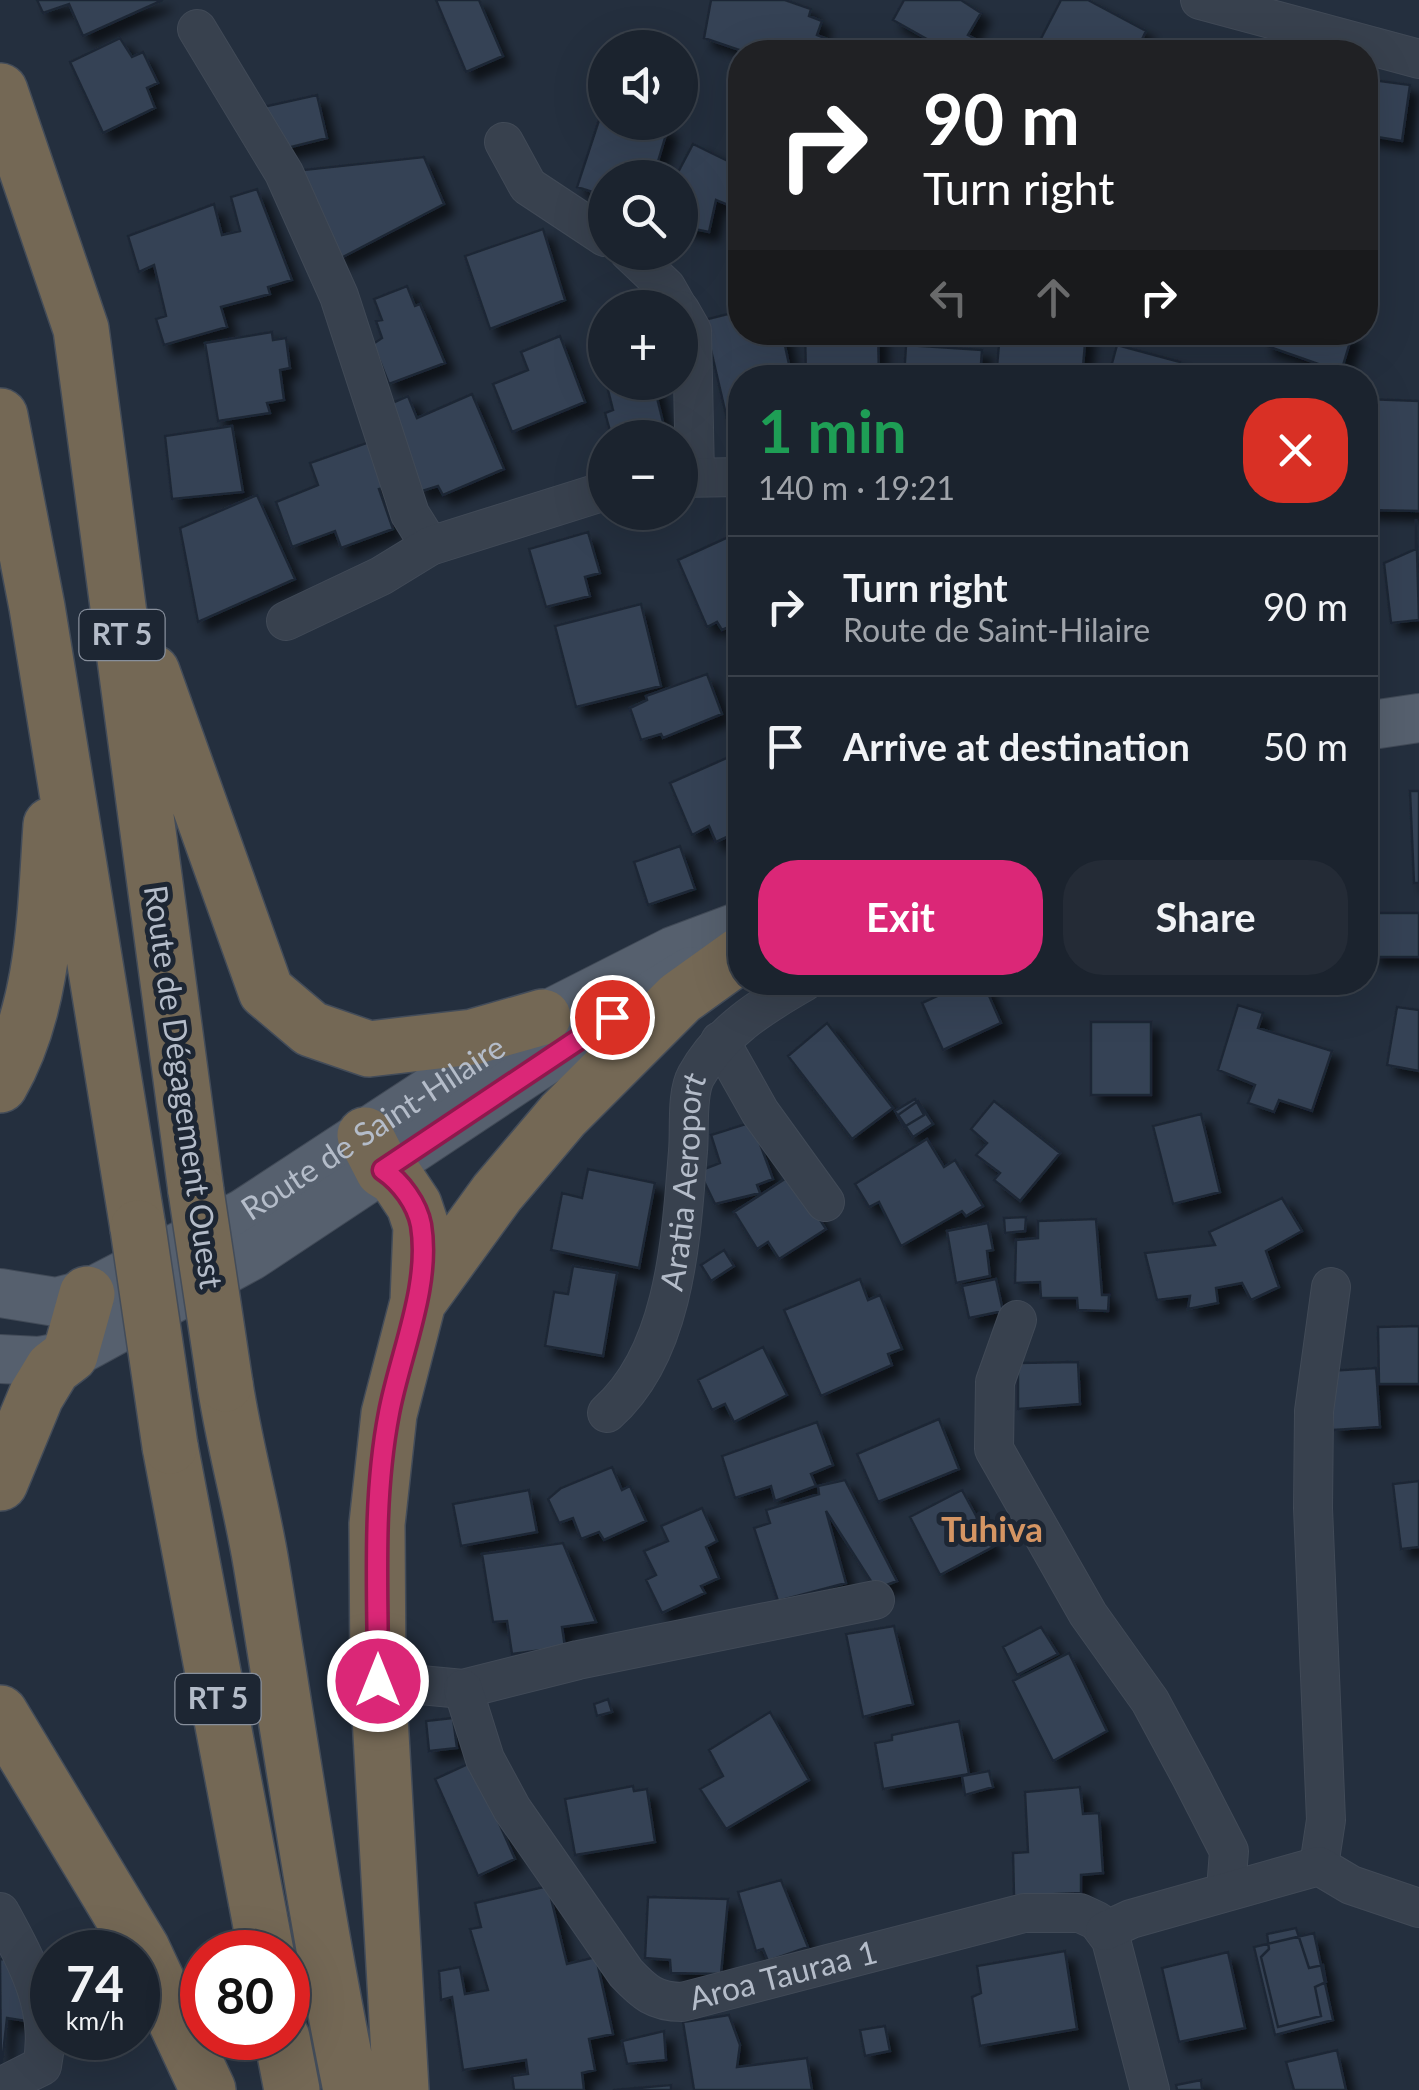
<!DOCTYPE html>
<meta charset="utf-8">
<style>
body{margin:0;font-family:Lato,sans-serif;background:#242b36;color:#f1f3f6;height:100vh;display:flex;flex-direction:column;font-size:38px;white-space:nowrap}
*{box-sizing:border-box;margin:0}
p{font-size:32px;color:#a0a4aa}
.icon{flex:none;width:55px;height:55px;fill:none;stroke:currentColor;stroke-width:2;stroke-linecap:round;stroke-linejoin:round}
.map{position:relative;flex:1;overflow:hidden}
.side{position:absolute;left:728px;top:365px;width:650px;height:630px;display:flex;flex-direction:column;background:#1b232e;border-radius:40px;box-shadow:0 10px 40px #0002,0 0 0 2px #39404a}
.side>*{flex:none}
.hud{position:absolute;left:728px;top:40px;width:650px;height:305px;border-radius:40px;box-shadow:0 10px 40px #0002,0 0 0 2px #39404a;background:#202124;color:#fff;overflow:hidden}
.controls{position:absolute;left:588px;top:30px;display:grid;gap:20px}
.controls a{display:grid;place-items:center;width:110px;height:110px;border-radius:50%;background:#1b232e;box-shadow:0 10px 40px #0002,0 0 0 2px #39404a;font-size:50px}
.speed{position:absolute;left:30px;top:1930px;display:flex;gap:20px;font-size:50px;font-weight:700;text-align:center}
.speed>*{display:grid;place-content:center;width:130px;height:130px;border-radius:50%;background:#1b232e;box-shadow:0 10px 40px #0002,0 0 0 2px #39404a;line-height:1}
.speed small{font-size:25px;font-weight:400}
.speed .limit{border:15px solid #d22;background:#fff;color:#111}
.pin{position:absolute;display:grid;place-items:center;width:85px;height:85px;color:#fff;margin:-42px;border:5px solid #fff;border-radius:50%;box-shadow:0 2px 10px #0007}
.me{position:absolute;width:110px;margin:-55px;rotate:0deg;stroke-linejoin:round;filter:drop-shadow(0 0 8px #0008)}
.turn{display:flex;align-items:center;gap:35px;height:210px;padding:0 30px;font-size:45px}
.turn .icon{width:130px;height:130px;stroke-width:2.5}
.turn b{display:block;font-size:70px;line-height:85px}
.lanes{display:flex;align-items:center;height:95px;padding:0 30px;background:#0003;justify-content:center;gap:50px;direction:ltr}
.lanes .off{opacity:.35}
.round{display:grid;place-items:center;flex:none;width:105px;height:105px;border-radius:40px;background:#242b36}
.head{display:flex;align-items:center;justify-content:space-between;height:170px;padding:0 30px}
h1{font-size:60px;font-weight:700;line-height:75px;color:#1e9e55}
.action{display:flex;gap:20px;margin-top:auto;padding:20px 30px}
.action a{flex:1;height:115px;border-radius:40px;background:#db2777;color:#fff;font-size:40px;font-weight:700;line-height:115px;text-align:center}
.action a+a{background:#242b36;color:#f1f3f6}
ul{padding:0;list-style:none}
li{display:flex;align-items:center;gap:30px;height:140px;padding:0 30px;border-top:2px solid #39404a}
li div{flex:1}
li b{display:block;font-size:38px}
li em{font-style:normal}
.map>svg:first-child{display:block}
</style>
<div class="map">
<svg width="1419" height="2090" viewBox="0 0 1419 2090">
<defs>
<filter id="shadow"><feDropShadow dx="9" dy="9" stdDeviation="5" flood-color="#0009"/></filter>
</defs>
<rect width="100%" height="100%" fill="#242f3e"/>
<path fill="#364354" stroke="#1f2835" stroke-width="2.5" filter="url(#shadow)" d="M 37,0 L 163,0 L 83,36 L 69,4 L 43,13 Z
M 436,0 L 479,0 L 503,56 L 466,72 Z
M 711,0 L 785,0 L 811,9 L 809,16 L 822,21 L 817,35 L 835,42 L 831,52 L 745,52 L 704,38 Z
M 904,0 L 961,0 L 981,13 L 968,35 L 1000,52 L 950,52 L 893,20 Z
M 1061,0 L 1088,0 L 1146,31 L 1136,52 L 1035,50 Z
M 120,38 L 132,57 L 143,52 L 158,83 L 147,88 L 155,108 L 103,133 L 70,62 Z
M 1205,43 L 1225,44 L 1224,52 L 1203,52 Z
M 1365,79 L 1410,85 L 1402,141 L 1365,135 Z
M 317,95 L 327,138 L 275,151 L 263,107 Z
M 603,108 L 605,122 L 651,122 L 668,128 L 653,178 L 605,178 L 605,196 L 577,187 Z
M 693,144 L 740,167 L 740,180 L 728,205 L 716,200 L 709,232 L 680,226 L 683,184 L 675,178 Z
M 424,157 L 444,204 L 339,259 L 294,171 Z
M 257,189 L 292,280 L 268,287 L 270,294 L 221,307 L 227,327 L 164,345 L 156,319 L 166,316 L 154,265 L 139,272 L 128,236 L 214,204 L 222,235 L 240,231 L 231,197 Z
M 543,229 L 565,300 L 490,329 L 465,256 Z
M 407,286 L 415,306 L 420,304 L 445,363 L 389,384 L 373,344 L 382,338 L 376,321 L 382,320 L 374,299 Z
M 740,311 L 740,332 L 782,332 L 792,378 L 740,378 L 740,416 L 727,419 L 704,320 Z
M 272,332 L 273,340 L 286,338 L 290,368 L 280,370 L 284,400 L 267,403 L 270,413 L 218,421 L 205,343 Z
M 805,332 L 878,332 L 879,378 L 806,378 Z
M 1054,332 L 1086,332 L 1082,378 L 996,378 L 1000,333 L 1051,338 Z
M 1269,332 L 1353,332 L 1341,372 L 1264,345 Z
M 560,336 L 585,402 L 512,432 L 493,384 L 528,370 L 521,352 Z
M 906,345 L 982,350 L 980,378 L 904,378 Z
M 1117,345 L 1180,362 L 1176,378 L 1108,378 Z
M 1181,366 L 1203,378 L 1178,378 Z
M 606,382 L 653,382 L 667,438 L 612,438 L 605,413 L 613,410 Z
M 472,394 L 504,469 L 443,495 L 438,486 L 419,492 L 392,403 L 408,396 L 417,418 Z
M 1365,399 L 1419,401 L 1419,511 L 1365,510 Z
M 232,426 L 243,492 L 172,499 L 165,436 Z
M 372,441 L 389,486 L 379,489 L 393,529 L 341,548 L 335,531 L 292,547 L 276,502 L 318,485 L 310,463 Z
M 257,495 L 295,579 L 198,622 L 180,528 Z
M 1416,519 L 1419,620 L 1391,623 L 1384,563 L 1416,549 Z
M 588,532 L 600,573 L 585,577 L 590,596 L 546,607 L 529,549 Z
M 737,533 L 740,622 L 722,630 L 717,622 L 707,627 L 678,560 Z
M 641,604 L 661,686 L 576,707 L 555,626 Z
M 707,674 L 722,714 L 663,738 L 661,734 L 641,740 L 630,708 L 647,700 L 646,696 Z
M 740,752 L 740,831 L 716,842 L 709,826 L 692,835 L 670,783 Z
M 1410,791 L 1419,791 L 1419,883 L 1414,883 Z
M 680,846 L 695,889 L 648,905 L 634,862 Z
M 1370,913 L 1419,913 L 1419,957 L 1371,957 Z
M 967,982 L 983,982 L 1001,1023 L 943,1050 L 922,1003 Z
M 1238,1005 L 1263,1013 L 1258,1028 L 1332,1051 L 1312,1111 L 1279,1100 L 1274,1112 L 1248,1103 L 1255,1085 L 1218,1070 Z
M 1397,1007 L 1419,1010 L 1419,1071 L 1387,1065 Z
M 1091,1022 L 1151,1022 L 1151,1095 L 1091,1095 Z
M 827,1023 L 893,1108 L 852,1139 L 788,1056 Z
M 915,1099 L 924,1115 L 904,1127 L 895,1111 Z
M 918,1101 L 933,1124 L 913,1137 L 898,1115 Z
M 994,1101 L 1060,1153 L 1020,1201 L 994,1180 L 1000,1173 L 976,1155 L 987,1143 L 971,1129 Z
M 1201,1114 L 1220,1192 L 1173,1204 L 1153,1126 Z
M 752,1122 L 773,1179 L 757,1185 L 760,1193 L 715,1204 L 699,1171 L 720,1163 L 711,1135 Z
M 927,1139 L 944,1167 L 955,1160 L 983,1206 L 966,1216 L 962,1211 L 901,1246 L 879,1202 L 869,1207 L 855,1184 Z
M 588,1169 L 655,1183 L 639,1268 L 551,1250 L 562,1193 L 582,1198 Z
M 791,1175 L 826,1229 L 779,1259 L 768,1242 L 757,1249 L 734,1212 Z
M 1282,1198 L 1302,1231 L 1266,1251 L 1279,1287 L 1251,1300 L 1242,1283 L 1216,1288 L 1218,1303 L 1188,1309 L 1190,1296 L 1157,1300 L 1145,1253 L 1215,1245 L 1209,1232 Z
M 1026,1217 L 1025,1231 L 1005,1233 L 1004,1218 Z
M 1096,1219 L 1102,1295 L 1109,1295 L 1108,1311 L 1078,1310 L 1077,1298 L 1041,1298 L 1040,1282 L 1015,1283 L 1016,1240 L 1038,1238 L 1038,1221 Z
M 988,1223 L 993,1250 L 987,1251 L 990,1276 L 956,1283 L 947,1231 Z
M 724,1250 L 734,1266 L 711,1281 L 701,1265 Z
M 573,1266 L 617,1273 L 603,1356 L 545,1346 L 554,1292 L 568,1294 Z
M 860,1279 L 868,1300 L 880,1295 L 902,1349 L 888,1354 L 892,1365 L 821,1396 L 784,1310 Z
M 996,1279 L 1003,1311 L 969,1318 L 962,1286 Z
M 1419,1326 L 1419,1384 L 1379,1384 L 1378,1327 Z
M 763,1347 L 787,1395 L 734,1422 L 725,1404 L 712,1410 L 698,1380 Z
M 1078,1362 L 1080,1404 L 1018,1409 L 1018,1363 Z
M 1376,1368 L 1380,1427 L 1333,1430 L 1328,1371 Z
M 939,1419 L 959,1469 L 878,1502 L 857,1454 Z
M 817,1422 L 833,1465 L 811,1474 L 816,1486 L 775,1501 L 771,1486 L 735,1498 L 722,1456 Z
M 612,1467 L 622,1490 L 630,1486 L 646,1521 L 604,1540 L 599,1532 L 581,1539 L 573,1518 L 559,1523 L 548,1499 L 561,1488 Z
M 845,1480 L 897,1581 L 876,1589 L 826,1511 L 846,1583 L 778,1601 L 754,1528 L 770,1523 L 766,1510 L 819,1494 L 818,1486 Z
M 1419,1481 L 1419,1547 L 1401,1549 L 1393,1484 Z
M 529,1490 L 537,1532 L 461,1546 L 453,1504 Z
M 962,1490 L 993,1547 L 940,1575 L 910,1517 Z
M 702,1508 L 717,1541 L 706,1547 L 719,1578 L 701,1586 L 705,1593 L 662,1613 L 646,1580 L 656,1575 L 644,1551 L 668,1541 L 661,1526 Z
M 563,1543 L 596,1622 L 562,1627 L 565,1647 L 512,1654 L 507,1621 L 493,1622 L 482,1554 Z
M 894,1626 L 913,1704 L 863,1717 L 846,1634 Z
M 1041,1627 L 1058,1654 L 1017,1675 L 1003,1647 Z
M 1069,1653 L 1107,1731 L 1053,1761 L 1013,1681 Z
M 608,1699 L 612,1712 L 597,1716 L 594,1704 Z
M 770,1712 L 809,1780 L 726,1829 L 700,1789 L 723,1776 L 709,1750 Z
M 453,1718 L 457,1748 L 429,1751 L 426,1721 Z
M 959,1721 L 969,1774 L 883,1789 L 875,1743 L 892,1740 L 892,1735 Z
M 472,1762 L 515,1859 L 478,1876 L 435,1779 Z
M 989,1771 L 993,1787 L 965,1795 L 962,1776 Z
M 633,1786 L 634,1791 L 647,1789 L 655,1842 L 575,1855 L 565,1799 Z
M 1080,1787 L 1083,1814 L 1099,1813 L 1103,1873 L 1081,1875 L 1081,1893 L 1014,1896 L 1013,1853 L 1028,1852 L 1025,1792 Z
M 781,1880 L 808,1947 L 768,1961 L 763,1949 L 756,1951 L 738,1892 Z
M 548,1886 L 567,1964 L 596,1957 L 613,2034 L 589,2039 L 595,2070 L 582,2073 L 584,2090 L 514,2090 L 512,2076 L 528,2074 L 526,2060 L 463,2070 L 452,1997 L 441,2000 L 439,1971 L 460,1967 L 465,1994 L 488,1990 L 470,1929 L 481,1927 L 475,1903 Z
M 648,1897 L 728,1899 L 721,1974 L 671,1973 L 670,1960 L 645,1958 Z
M 1296,1928 L 1309,1968 L 1323,1965 L 1326,1982 L 1315,1987 L 1321,2016 L 1278,2027 L 1261,1957 L 1269,1949 L 1267,1934 Z
M 1314,1933 L 1333,2020 L 1275,2035 L 1254,1947 Z
M 1065,1951 L 1077,2029 L 980,2046 L 972,1997 L 981,1993 L 977,1966 Z
M 1228,1952 L 1245,2028 L 1179,2042 L 1162,1968 Z
M 0,1959 L 11,1960 L 26,2021 L 7,2018 L 1,2073 Z
M 729,2015 L 740,2045 L 737,2067 L 807,2058 L 812,2090 L 694,2090 L 683,2022 Z
M 885,2026 L 890,2051 L 865,2056 L 860,2030 Z
M 664,2031 L 666,2060 L 627,2064 L 622,2041 Z
M 1337,2050 L 1346,2090 L 1294,2090 L 1286,2062 Z
M 1201,2080 L 1202,2090 L 1177,2090 L 1176,2085 Z
M 671,2085 L 671,2090 L 613,2090 Z"/>
<g fill="none" stroke-linecap="round" stroke-linejoin="round">
<defs>
<g id="minor">
<path d="M 1200,0 L 1419,59"/>
<path d="M 197,29 L 284,173 L 339,296 L 410,514 L 430,546"/>
<path d="M 504,142 L 528,186 L 605,237"/>
<path d="M 629,252 L 666,287 L 678,308"/>
<path d="M 680,310 L 692,331 L 695,476"/>
<path d="M 680,478 L 740,477"/>
<path d="M 286,621 L 381,576 L 430,546 L 605,491"/>
<path d="M 720,1041 L 760,1112 L 825,1202"/>
<path d="M 1017,1320 L 995,1382 L 994,1449 L 1088,1614 L 1150,1701 L 1191,1777 L 1229,1851 L 1226,1890"/>
<path id="s1" d="M 607,1413 C 676,1352 681,1237 688,1151 C 690,1130 686,1094 696,1076 C 720,1032 762,1006 804,982"/>
<path d="M 378,1681 L 463,1689 L 578,1660 L 875,1600"/>
<path id="s2" d="M 463,1689 L 485,1759 L 512,1809 L 626,1973 C 644,1992 655,2002 682,2002 L 1024,1913 L 1080,1913 L 1097,1921 L 1111,1940 L 1150,2090"/>
<path d="M 1319,1866 L 1326,1820 L 1313,1508 L 1314,1411 L 1331,1287"/>
<path d="M 0,1912 C 26,1960 54,2009 42,2066 L 0,2087"/>
<path d="M 1105,1931 L 1131,1919 L 1319,1866 L 1351,1885 L 1419,1908"/>
</g>
<g id="major">
<path d="M 1365,726 L 1419,718"/>
<path id="s3" d="M 0,1293 L 56,1302 L 87,1294 L 244,1213 L 543,1017 L 673,951 L 740,926"/>
<path d="M 0,1359 L 39,1361 L 70,1355 L 251,1256 L 551,1057 L 691,971"/>
</g>
<path id="highway" d="M 0,91 L 81,329 L 196,1191
M 0,416 L 37,607 L 138,1228
M 152,672 L 266,991 L 311,1029 L 369,1049 L 473,1037 L 543,1017
M 0,1085 C 45,1007 45,913 51,825
M 365,1135 L 383,1170 L 396,1178 L 414,1205 L 421,1226 L 418,1302
M 225,1384 C 234,1444 251,1503 261,1563 C 290,1739 315,1915 351,2090
M 170,1446 L 266,1952
M 0,1483 L 36,1396 L 53,1368 L 70,1355 L 87,1294
M 0,1713 L 142,1949 L 208,2090
M 282,2038 L 292,2090
M 401,2090 L 378,1681 L 377,1524 L 389,1414 L 418,1302 L 497,1193 L 563,1115 L 680,998 L 740,955"/>
</defs>
<use href="#minor" stroke="#414a57" stroke-width="40"/>
<use href="#major" stroke="#414a57" stroke-width="50"/>
<use href="#highway" stroke="#434c59" stroke-width="58"/>
<use href="#minor" stroke="#38414e" stroke-width="38"/>
<use href="#major" stroke="#56606e" stroke-width="48"/>
<use href="#highway" stroke="#746855" stroke-width="55"/>
<defs>
<path id="highway-bridge" d="M 196,1191 L 225,1384
M 138,1228 L 170,1446"/>
</defs>
<use href="#highway-bridge" stroke="#434c59" stroke-width="58" stroke-linecap="butt"/>
<use href="#highway-bridge" stroke="#746855" stroke-width="55"/>
</g>
<g fill="none" stroke-linecap="round" stroke-linejoin="round">
<defs>
<path id="route" d="M 378,1681 C 378,1592 372,1501 389,1413 C 400,1354 431,1286 421,1225 C 417,1204 401,1182 383,1170 L 612,1017"/>
</defs>
<use href="#route" stroke="#8e194d" stroke-width="25"/>
<use href="#route" stroke="#db2777" stroke-width="18"/>
</g>
<g text-anchor="middle" stroke-width="10" stroke-linejoin="round" paint-order="stroke">
<g fill="#1d2633" stroke="#878f9c" stroke-width="2.5">
<rect x="79.5" y="610" width="85" height="50" rx="8"/>
<rect x="175.5" y="1674" width="85" height="50" rx="8"/>
</g>
<g font-size="30" font-weight="bold" fill="#b4bcc9">
<text x="122" y="645">RT 5</text>
<text x="218" y="1709">RT 5</text>
</g>
<g font-size="32" fill="#b4bcc9" stroke="#1d2633">
<text transform="translate(183 1087) rotate(82)" y="11">Route de Dégagement Ouest</text>
<text dy="11" stroke="none"><textPath href="#s3" startOffset="420">Route de Saint-Hilaire</textPath></text>
<text dy="11" stroke="none"><textPath href="#s1" startOffset="250">Aratia Aeroport</textPath></text>
<text dy="11" stroke="none"><textPath href="#s2" startOffset="500">Aroa Tauraa 1</textPath></text>
</g>
<g font-size="35" font-weight="bold" fill="#d59563" stroke="#1d2633">
<text x="992" y="1542">Tuhiva</text>
</g>
</g>
</svg>
<div class="controls">
<a><svg class="icon" aria-label="sound" viewBox="0 0 24 24"><path d="M4 9h4l5-4v14l-5-4H4zM17 9q2 3 0 6"/></svg></a>
<a><svg class="icon" aria-label="search" viewBox="0 0 24 24"><circle cx="10" cy="10" r="6"/><path d="M15 15l6 6"/></svg></a>
<a>+</a>
<a>−</a>
</div>
<div class="speed"><div>74<small>km/h</small></div><div class="limit">80</div></div>
<div class="pin" style="left:612px;top:1017px;background:#d93025"><svg class="icon" aria-label="arrive" viewBox="0 0 24 24"><path d="M6 21V4h12l-3 4 3 4H6"/></svg></div>
<svg class="me" style="left:378px;top:1681px" viewBox="-20 -20 40 40"><circle r="17" fill="#db2777" stroke="#fff" stroke-width="3"/><path d="M0-11L8 9 0 5-8 9z" fill="#fff"/></svg>
<div class="hud">
<div class="turn"><svg class="icon" aria-label="right" viewBox="0 0 24 24"><path d="M7 20v-9h11M14 6l5 5-5 5"/></svg><div><b>90 m</b>Turn right</div></div>
<div class="lanes"><svg class="icon off" aria-label="left" viewBox="0 0 24 24"><path d="M17 20v-9H6M10 6l-5 5 5 5"/></svg><svg class="icon off" aria-label="ahead" viewBox="0 0 24 24"><path d="M12 20V5M6 11l6-6 6 6"/></svg><svg class="icon" aria-label="right" viewBox="0 0 24 24"><path d="M7 20v-9h11M14 6l5 5-5 5"/></svg></div>
</div>
<section class="side">
<div class="head"><div><h1>1 min</h1><p>140 m · 19:21</p></div><a class="round" style="background:#d93025;color:#fff"><svg class="icon" aria-label="close" viewBox="0 0 24 24"><path d="M6 6l12 12M18 6L6 18"/></svg></a></div>
<ul>
<li><svg class="icon" aria-label="right" viewBox="0 0 24 24"><path d="M7 20v-9h11M14 6l5 5-5 5"/></svg><div><b>Turn right</b><p>Route de Saint-Hilaire</p></div><em>90 m</em></li>
<li><svg class="icon" aria-label="arrive" viewBox="0 0 24 24"><path d="M6 21V4h12l-3 4 3 4H6"/></svg><div><b>Arrive at destination</b></div><em>50 m</em></li>
</ul>
<div class="action"><a>Exit</a><a>Share</a></div>
</section>
</div>
